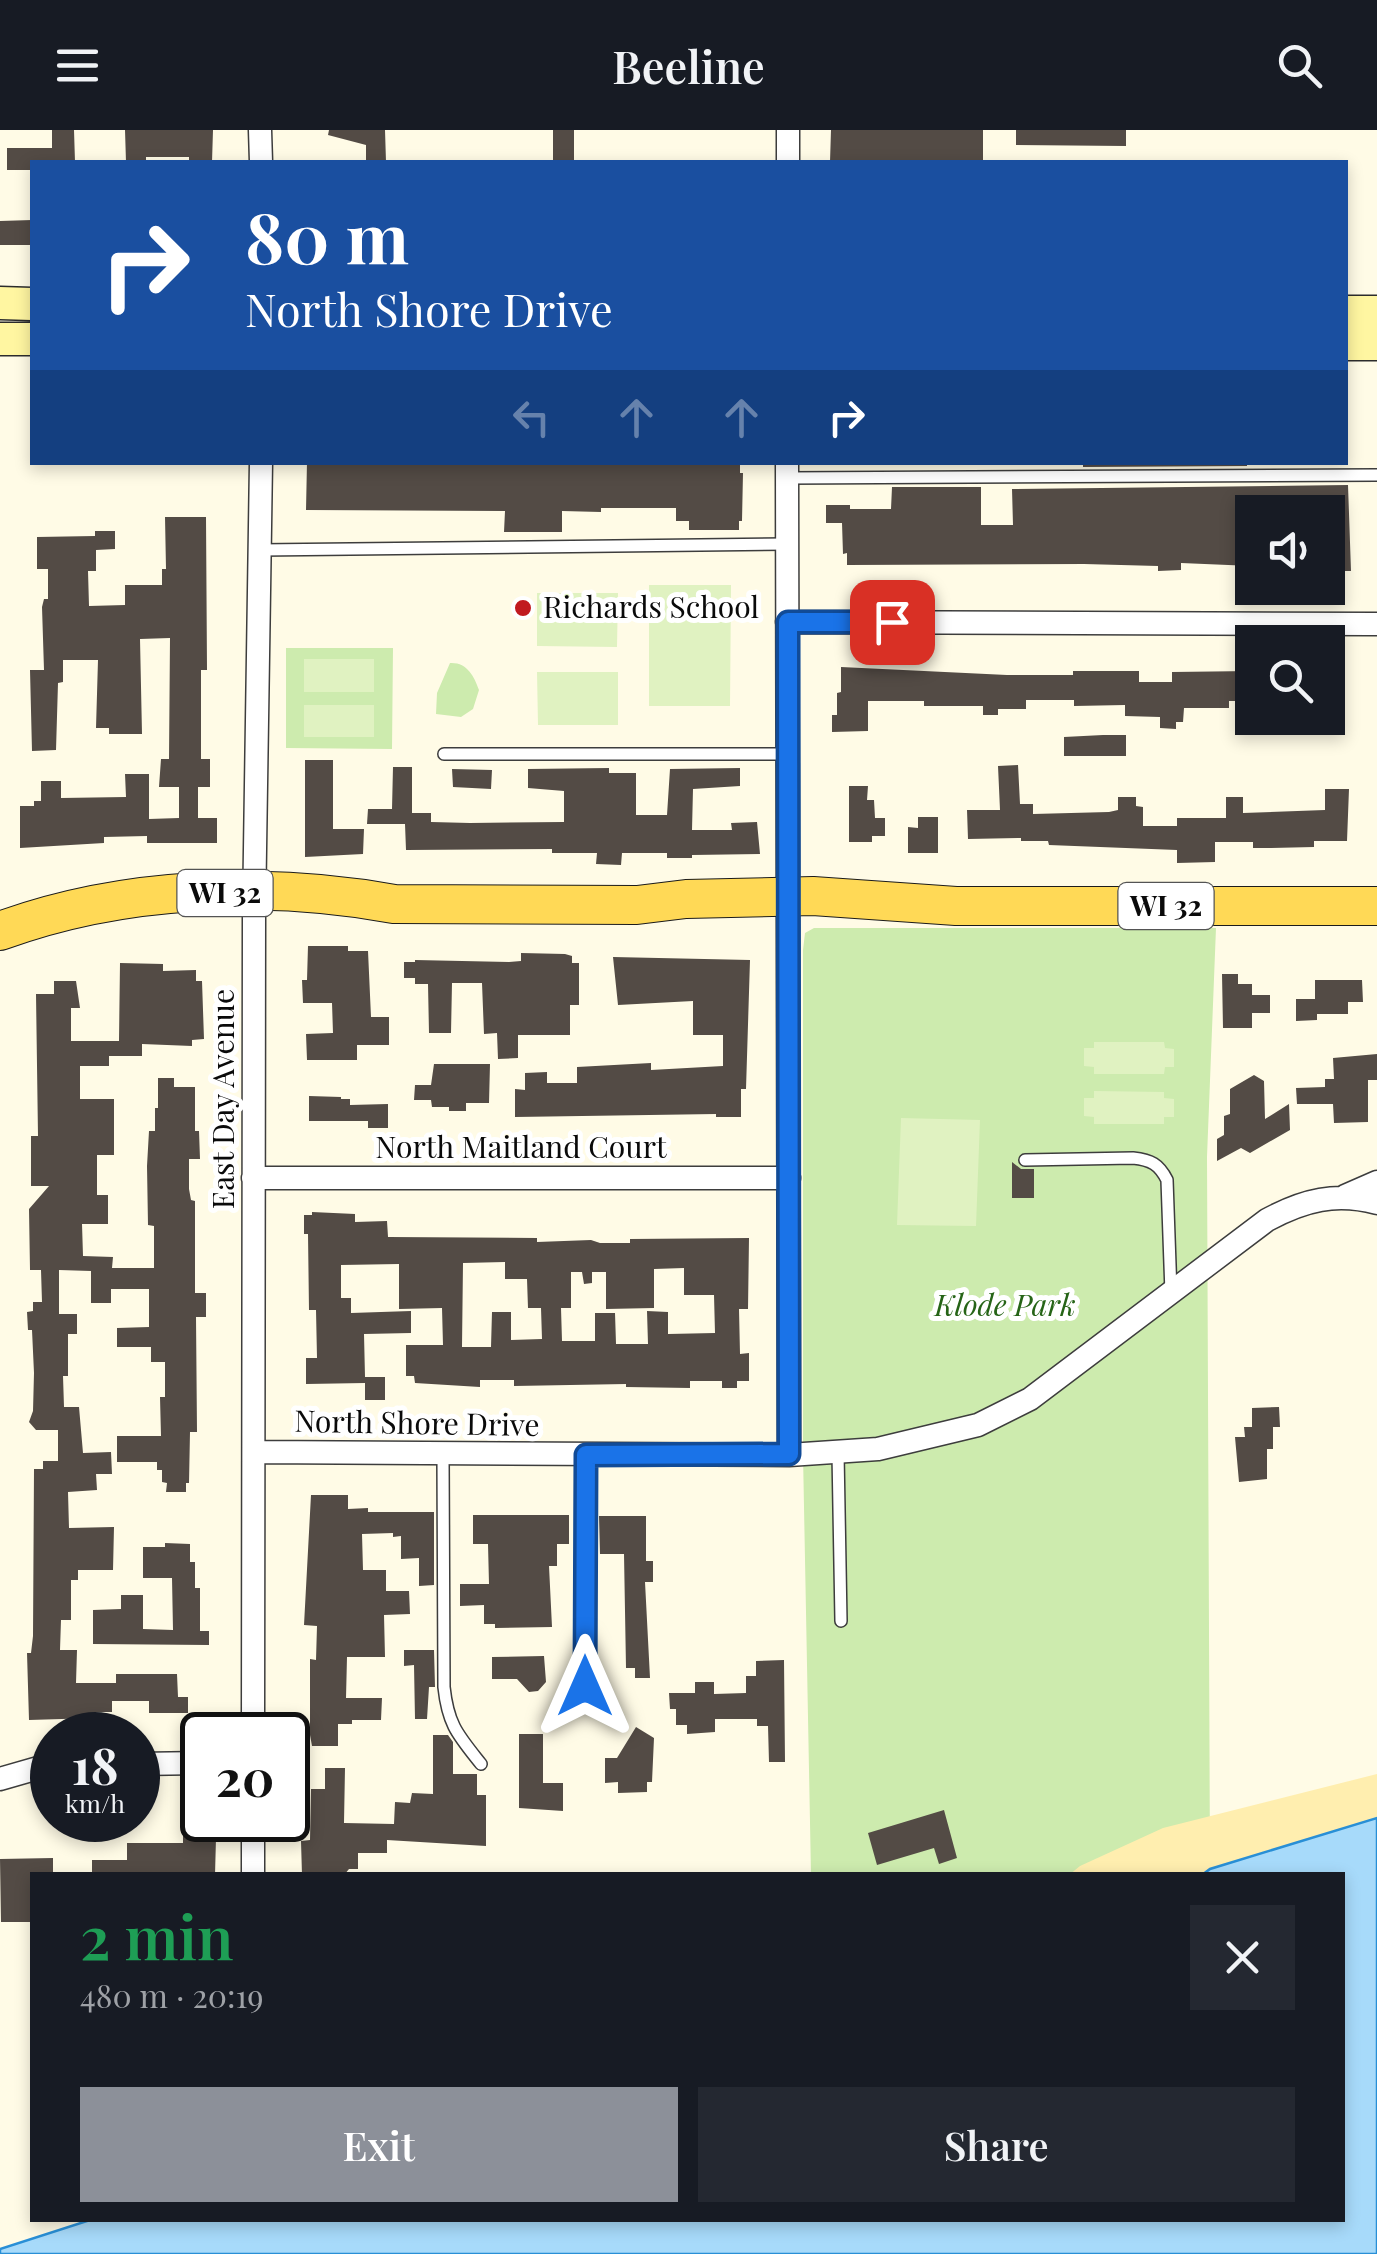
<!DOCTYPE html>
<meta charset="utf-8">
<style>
body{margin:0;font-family:"Playfair Display",serif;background:#242831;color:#f1f3f6;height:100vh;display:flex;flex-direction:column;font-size:38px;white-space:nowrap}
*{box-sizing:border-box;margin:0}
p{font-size:32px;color:#9ea1a6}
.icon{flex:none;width:55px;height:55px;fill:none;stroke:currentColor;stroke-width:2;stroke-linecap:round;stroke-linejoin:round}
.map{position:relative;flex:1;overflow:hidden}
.details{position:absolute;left:30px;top:1742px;width:1315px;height:350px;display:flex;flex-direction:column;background:#171b24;border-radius:0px;box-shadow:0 5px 15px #0003}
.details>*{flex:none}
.guide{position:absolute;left:30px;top:30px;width:1318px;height:305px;border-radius:0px;box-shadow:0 5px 15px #0003;background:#1a4fa0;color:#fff;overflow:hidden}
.controls{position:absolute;left:1235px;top:365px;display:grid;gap:20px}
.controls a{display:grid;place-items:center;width:110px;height:110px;border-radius:0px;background:#171b24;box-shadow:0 5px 15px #0003;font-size:50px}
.speed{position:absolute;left:30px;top:1582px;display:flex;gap:20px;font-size:50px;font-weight:700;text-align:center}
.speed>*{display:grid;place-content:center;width:130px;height:130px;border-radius:50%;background:#171b24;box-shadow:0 5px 15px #0003;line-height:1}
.speed small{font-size:25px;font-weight:400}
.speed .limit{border:5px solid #111;border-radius:15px;background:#fff;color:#111}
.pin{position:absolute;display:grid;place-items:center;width:85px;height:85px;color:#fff;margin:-42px;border-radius:20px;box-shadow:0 5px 15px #0006}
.me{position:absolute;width:110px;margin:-55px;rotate:0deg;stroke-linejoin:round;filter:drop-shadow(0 0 8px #0008)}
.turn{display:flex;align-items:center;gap:35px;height:210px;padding:0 50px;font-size:45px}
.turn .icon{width:130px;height:130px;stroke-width:2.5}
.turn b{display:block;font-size:70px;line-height:85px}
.lanes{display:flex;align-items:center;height:95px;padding:0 50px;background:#0003;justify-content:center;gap:50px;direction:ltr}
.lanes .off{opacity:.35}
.round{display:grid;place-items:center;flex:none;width:105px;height:105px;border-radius:0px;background:#242831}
.head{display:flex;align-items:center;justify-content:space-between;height:170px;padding:0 50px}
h1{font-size:60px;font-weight:600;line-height:75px;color:#1e9e55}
.action{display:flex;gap:20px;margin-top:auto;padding:20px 50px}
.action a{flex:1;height:115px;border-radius:0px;background:#8c9099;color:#fff;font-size:40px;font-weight:600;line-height:115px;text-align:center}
.action a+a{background:#242831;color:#f1f3f6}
header{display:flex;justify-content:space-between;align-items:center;height:130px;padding:0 50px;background:#171b24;font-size:45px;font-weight:600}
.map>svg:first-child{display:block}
</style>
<header><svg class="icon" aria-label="menu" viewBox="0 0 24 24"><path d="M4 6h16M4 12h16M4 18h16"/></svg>Beeline<svg class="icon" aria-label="search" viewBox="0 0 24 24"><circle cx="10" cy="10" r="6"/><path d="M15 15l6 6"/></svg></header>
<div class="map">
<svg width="1377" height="2124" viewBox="0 0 1377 2124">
<rect width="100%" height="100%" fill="#fffbe6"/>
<path fill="#cdebae" d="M 286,518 L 393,518 L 392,619 L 286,618 Z
M 450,533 C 467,532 474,546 479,560 L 473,579 L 461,587 L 436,584 L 437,563 Z
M 814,798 L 1216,798 L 1207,1027 L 1210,1739 L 1202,1745 L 811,1745 L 803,1324 L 803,820 L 805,803 Z"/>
<path fill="#ffeeaf" d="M 1377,1644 L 1377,1688 L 1210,1739 L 1202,1745 L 1069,1745 L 1080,1736 L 1163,1698 Z"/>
<path fill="#e0f2c1" d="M 649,455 L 731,455 L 730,576 L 649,576 Z
M 537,463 L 618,463 L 617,517 L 537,516 Z
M 304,529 L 374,529 L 374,562 L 304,562 Z
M 537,542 L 618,542 L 618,595 L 538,595 Z
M 304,575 L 374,575 L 374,607 L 304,607 Z
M 1094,912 L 1164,912 L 1165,918 L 1174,919 L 1174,937 L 1165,937 L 1164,944 L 1094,944 L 1094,937 L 1084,936 L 1084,918 L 1094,918 Z
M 1094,961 L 1164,962 L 1164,968 L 1174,969 L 1174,987 L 1164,987 L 1164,994 L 1094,994 L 1094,987 L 1084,986 L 1084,968 L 1094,968 Z
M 901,988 L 980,990 L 976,1096 L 897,1095 Z"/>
<path fill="#a7dafa" stroke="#298fd6" stroke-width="2.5" d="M 1377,1688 L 1377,2124 L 0,2124 L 0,2119 L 90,2090 L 1342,2090 L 1342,1745 L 1202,1745 L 1210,1739 Z"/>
<path fill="#534b45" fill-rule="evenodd" d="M 52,0 L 74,0 L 75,32 L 31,32 L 31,40 L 7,40 L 7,18 L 52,18 Z
M 125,0 L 213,0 L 212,32 L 189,32 L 189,27 L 146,27 L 146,32 L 126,32 Z
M 329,0 L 385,0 L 386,32 L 366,32 L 366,15 L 328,5 Z
M 553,0 L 574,0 L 574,32 L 553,32 Z
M 831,0 L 983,0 L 983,32 L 830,32 Z
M 1016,0 L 1126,0 L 1126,16 L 1016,15 Z
M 32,90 L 32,115 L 0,115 L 0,91 Z
M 307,332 L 740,332 L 740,343 L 743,343 L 742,391 L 739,391 L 739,400 L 689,400 L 689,391 L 676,391 L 676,378 L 601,378 L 601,382 L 562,381 L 562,402 L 504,402 L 505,381 L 306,380 Z
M 1083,332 L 1247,332 L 1247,336 L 1083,337 Z
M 1348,355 L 1351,441 L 1329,441 L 1328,379 L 1252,381 L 1252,436 L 1181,433 L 1181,440 L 1158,441 L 1158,436 L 1084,434 L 847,435 L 847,423 L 843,424 L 842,393 L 826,393 L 826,375 L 850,375 L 850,379 L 891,379 L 892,357 L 981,357 L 981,395 L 1013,395 L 1012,359 Z
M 165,387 L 206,387 L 207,540 L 201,540 L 201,629 L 210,629 L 210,657 L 198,657 L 198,688 L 217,688 L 217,713 L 147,713 L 147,706 L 104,707 L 104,713 L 20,718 L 20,676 L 34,676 L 34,671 L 41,671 L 41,651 L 61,651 L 61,668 L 126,667 L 125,644 L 149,644 L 149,689 L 179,688 L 179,657 L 159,657 L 161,629 L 169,629 L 170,508 L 140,509 L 142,604 L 109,604 L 109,598 L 96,598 L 98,530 L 63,530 L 63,552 L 58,553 L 56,620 L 32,621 L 30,540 L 44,540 L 42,477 L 44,469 L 48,469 L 48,439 L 37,439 L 37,407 L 95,406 L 95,401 L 115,401 L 115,419 L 96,420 L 96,441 L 88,441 L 89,476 L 125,475 L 125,455 L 162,455 L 162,439 L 166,439 Z
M 841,537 L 1007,545 L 1073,545 L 1073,541 L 1139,541 L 1139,552 L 1172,552 L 1172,542 L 1252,541 L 1252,571 L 1229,571 L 1229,578 L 1184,578 L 1183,592 L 1176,592 L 1176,599 L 1160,598 L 1160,587 L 1125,586 L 1125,575 L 1074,576 L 1074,570 L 1026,570 L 1026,579 L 998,579 L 998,585 L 983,585 L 983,576 L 924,576 L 924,571 L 868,571 L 868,601 L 832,602 L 832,585 L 837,585 L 837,563 L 841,562 Z
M 1103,605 L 1126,605 L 1126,626 L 1064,626 L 1064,607 Z
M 305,630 L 333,630 L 333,699 L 364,699 L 363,724 L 305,727 Z
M 1018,635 L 1020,674 L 1033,674 L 1033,684 L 1109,682 L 1118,680 L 1118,667 L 1136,667 L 1136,676 L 1143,677 L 1143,696 L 1177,696 L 1177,688 L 1226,688 L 1226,667 L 1243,667 L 1243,683 L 1325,680 L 1325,659 L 1349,659 L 1347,711 L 1314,711 L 1314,717 L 1271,718 L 1253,718 L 1253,712 L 1215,712 L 1215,732 L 1177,733 L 1177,720 L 1049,715 L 1048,711 L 1021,711 L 1021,708 L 968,709 L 967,680 L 1000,680 L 998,636 Z
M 393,637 L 412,637 L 412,683 L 431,683 L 431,692 L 470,693 L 564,692 L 564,661 L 528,658 L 528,639 L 609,638 L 609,643 L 636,643 L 636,685 L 667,685 L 670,639 L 740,638 L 740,656 L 693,659 L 692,700 L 732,700 L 731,693 L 757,692 L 760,724 L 692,725 L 692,728 L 667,728 L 667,723 L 622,723 L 621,735 L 596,734 L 597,723 L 552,723 L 552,719 L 406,720 L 405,694 L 367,694 L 368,679 L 392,679 Z
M 452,639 L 492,640 L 491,659 L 453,657 Z
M 849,656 L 868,656 L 867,670 L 874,670 L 875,688 L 885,688 L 885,706 L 872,706 L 872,712 L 849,712 Z
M 918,687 L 938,687 L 938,723 L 908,723 L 908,697 L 918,698 Z
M 308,816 L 348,816 L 348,821 L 368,821 L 371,887 L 389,887 L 389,915 L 357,915 L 357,930 L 307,930 L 306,904 L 333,903 L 332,873 L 303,873 L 302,850 L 307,850 Z
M 521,823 L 565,824 L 572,826 L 572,833 L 579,833 L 579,875 L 570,875 L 570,905 L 518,905 L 518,928 L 498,929 L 497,903 L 484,904 L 482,853 L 452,853 L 451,903 L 429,903 L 428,854 L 415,854 L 415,848 L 404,848 L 404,832 L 415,832 L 415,830 L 509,832 L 521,831 Z
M 613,827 L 750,830 L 746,959 L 741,959 L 741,987 L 716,987 L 716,984 L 515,987 L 515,959 L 525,960 L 525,943 L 547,942 L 547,953 L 577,953 L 577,937 L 651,933 L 651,940 L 723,936 L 723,905 L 693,905 L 693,871 L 618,875 Z
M 120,833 L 163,834 L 163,841 L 196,840 L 196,851 L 202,851 L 204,909 L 192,910 L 192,916 L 142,914 L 142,926 L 109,926 L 109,936 L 80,936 L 80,969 L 114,969 L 114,1025 L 97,1025 L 97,1065 L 108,1065 L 108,1094 L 82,1094 L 83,1126 L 113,1127 L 112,1138 L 154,1138 L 154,1096 L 148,1095 L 147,1036 L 149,1001 L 155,1001 L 155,978 L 158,978 L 158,948 L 174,948 L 174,957 L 195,957 L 195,1001 L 199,1001 L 200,1029 L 189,1029 L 189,1059 L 191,1070 L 195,1071 L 195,1163 L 206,1163 L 206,1187 L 196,1187 L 197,1302 L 190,1302 L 189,1353 L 186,1353 L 186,1362 L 166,1362 L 167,1353 L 162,1352 L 162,1340 L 157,1340 L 157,1332 L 117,1332 L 117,1306 L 161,1306 L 160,1267 L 165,1267 L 165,1232 L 151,1232 L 151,1217 L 117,1217 L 117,1198 L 149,1197 L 149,1159 L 111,1159 L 111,1173 L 91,1173 L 91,1141 L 59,1140 L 59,1184 L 77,1184 L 77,1204 L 68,1204 L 68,1246 L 63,1246 L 64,1277 L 79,1277 L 83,1323 L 111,1322 L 112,1344 L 96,1344 L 97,1360 L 68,1362 L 69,1398 L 114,1397 L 113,1440 L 78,1440 L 78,1450 L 71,1450 L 71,1490 L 61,1490 L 60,1520 L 77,1520 L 76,1553 L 116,1553 L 116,1544 L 177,1544 L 178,1567 L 188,1567 L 188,1583 L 149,1583 L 149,1571 L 112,1571 L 112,1582 L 95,1582 L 95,1588 L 29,1590 L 27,1523 L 31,1523 L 33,1506 L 34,1339 L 43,1339 L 43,1331 L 58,1331 L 58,1300 L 36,1300 L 29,1292 L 33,1281 L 34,1243 L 32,1200 L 28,1200 L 27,1182 L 33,1181 L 33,1172 L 42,1172 L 41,1140 L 30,1140 L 29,1079 L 49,1056 L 31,1056 L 31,1006 L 38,1006 L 36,864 L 54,864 L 54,851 L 76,851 L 80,878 L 71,878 L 71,911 L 119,911 Z
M 1222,844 L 1238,844 L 1238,854 L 1252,854 L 1252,865 L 1270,865 L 1270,883 L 1252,883 L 1252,898 L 1223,898 Z
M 1315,850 L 1362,850 L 1363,872 L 1348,872 L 1348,884 L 1317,884 L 1317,890 L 1296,891 L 1296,869 L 1315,869 Z
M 1377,924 L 1377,950 L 1368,950 L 1368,992 L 1334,993 L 1333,974 L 1297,974 L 1296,958 L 1325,957 L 1325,949 L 1334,949 L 1333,928 Z
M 434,934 L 490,934 L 489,973 L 466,973 L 466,981 L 449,981 L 449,977 L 432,977 L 431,970 L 414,970 L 415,955 L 431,955 Z
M 1254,945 L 1264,951 L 1265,989 L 1289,974 L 1290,1000 L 1250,1023 L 1241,1018 L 1217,1031 L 1217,1009 L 1224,1005 L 1224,986 L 1230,984 L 1230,959 Z
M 309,966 L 341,967 L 341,969 L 350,969 L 350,975 L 388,974 L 388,998 L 368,998 L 368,991 L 309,991 Z
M 1012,1032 L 1021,1039 L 1034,1039 L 1034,1068 L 1012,1068 Z
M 312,1082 L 355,1084 L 355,1092 L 387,1091 L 388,1107 L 537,1108 L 537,1112 L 591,1110 L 600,1113 L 630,1113 L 630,1109 L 749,1108 L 748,1179 L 739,1179 L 740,1224 L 749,1223 L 749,1251 L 737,1251 L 737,1258 L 722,1258 L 722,1251 L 690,1251 L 690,1258 L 626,1257 L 626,1254 L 514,1256 L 514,1250 L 480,1250 L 480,1257 L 415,1253 L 414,1246 L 406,1246 L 406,1215 L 443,1215 L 442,1178 L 399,1179 L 399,1134 L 341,1135 L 341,1168 L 351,1168 L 351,1183 L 411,1181 L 411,1203 L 364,1204 L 365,1247 L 385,1247 L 385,1270 L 365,1270 L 365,1253 L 306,1254 L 306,1228 L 317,1228 L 316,1180 L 309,1180 L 308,1104 L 304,1104 L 304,1085 L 312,1085 ZM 505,1132 L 505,1149 L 527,1149 L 528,1178 L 541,1178 L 542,1209 L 511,1210 L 511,1182 L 492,1182 L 491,1217 L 462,1217 L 463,1133 ZM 684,1138 L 684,1165 L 714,1165 L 715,1203 L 668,1204 L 668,1182 L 647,1181 L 648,1214 L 616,1214 L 615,1183 L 595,1183 L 595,1211 L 562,1211 L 561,1178 L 571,1178 L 571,1142 L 582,1142 L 584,1154 L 592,1153 L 592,1142 L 606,1142 L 606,1179 L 654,1178 L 654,1139 Z
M 1279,1277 L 1280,1297 L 1273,1297 L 1273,1319 L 1267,1319 L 1267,1349 L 1239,1352 L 1235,1307 L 1245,1307 L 1244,1297 L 1252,1297 L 1252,1278 Z
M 311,1365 L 348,1365 L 348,1379 L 368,1378 L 368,1382 L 434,1382 L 434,1455 L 419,1456 L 419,1428 L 401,1429 L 401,1406 L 393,1407 L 393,1403 L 362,1404 L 363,1440 L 386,1440 L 386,1461 L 409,1461 L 410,1484 L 384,1485 L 385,1527 L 347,1527 L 346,1568 L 382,1568 L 381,1590 L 352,1590 L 352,1594 L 338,1594 L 338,1616 L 312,1616 L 310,1605 L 310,1529 L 316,1530 L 317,1496 L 304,1495 Z
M 473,1385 L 569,1385 L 569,1414 L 557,1414 L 557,1436 L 549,1436 L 552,1497 L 495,1498 L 495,1494 L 484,1494 L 484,1475 L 460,1476 L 460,1454 L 489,1454 L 488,1414 L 473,1414 Z
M 599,1386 L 646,1386 L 646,1431 L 653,1431 L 653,1452 L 645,1452 L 650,1548 L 635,1548 L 635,1538 L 626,1538 L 624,1424 L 600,1424 Z
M 165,1413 L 190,1414 L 190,1432 L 195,1432 L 195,1458 L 200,1458 L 200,1501 L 209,1501 L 209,1515 L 93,1514 L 93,1480 L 121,1479 L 121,1465 L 143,1465 L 143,1499 L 173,1500 L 172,1448 L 143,1448 L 143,1417 L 165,1417 Z
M 404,1520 L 434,1520 L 435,1557 L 429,1557 L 427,1589 L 415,1589 L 414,1535 L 404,1536 Z
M 544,1526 L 546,1552 L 538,1561 L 529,1562 L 517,1549 L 492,1549 L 492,1527 Z
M 784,1530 L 785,1632 L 769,1632 L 768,1596 L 757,1596 L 757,1589 L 715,1589 L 715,1602 L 687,1604 L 687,1595 L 676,1595 L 676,1579 L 670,1579 L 669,1563 L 695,1563 L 695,1552 L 714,1552 L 714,1564 L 746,1563 L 746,1546 L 756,1546 L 756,1531 Z
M 636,1597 L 654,1608 L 652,1652 L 647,1652 L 647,1662 L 618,1663 L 618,1652 L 605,1653 L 605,1628 L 617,1628 Z
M 519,1604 L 543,1604 L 543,1653 L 563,1653 L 563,1681 L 519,1678 Z
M 433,1605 L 448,1605 L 453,1612 L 453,1644 L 477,1644 L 477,1665 L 486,1665 L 486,1716 L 387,1710 L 387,1723 L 358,1723 L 358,1739 L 349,1739 L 344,1745 L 302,1745 L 301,1711 L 310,1710 L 311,1659 L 325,1659 L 325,1638 L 345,1638 L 344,1693 L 394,1694 L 395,1672 L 410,1673 L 412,1663 L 433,1664 Z
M 944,1680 L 957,1728 L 939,1734 L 934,1718 L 877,1735 L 868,1703 Z
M 183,1701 L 206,1702 L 207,1708 L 216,1708 L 215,1745 L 92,1745 L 92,1730 L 127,1730 L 127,1713 L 183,1713 Z
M 53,1728 L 53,1745 L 32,1745 L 32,1792 L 1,1792 L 0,1729 Z"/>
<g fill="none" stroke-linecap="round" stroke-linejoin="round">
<defs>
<path id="lane" d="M 787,348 L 1377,345
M 260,420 L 787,414
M 444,624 L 788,624
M 1025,1030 L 1133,1028 C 1151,1030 1159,1034 1167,1050 L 1171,1163
M 838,1323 L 841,1491
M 443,1325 L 444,1557 C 448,1595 458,1605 481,1634
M 585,1556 L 586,1325"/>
<path id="street" d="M 260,0 L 261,32
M 788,32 L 788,0
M 787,332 L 789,1325
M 787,492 L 1377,494
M 253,1048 L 789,1048
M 1345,1066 L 1377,1052
M 255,1322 L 789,1325 L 878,1319 L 978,1295 L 1030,1269 L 1267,1090 C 1304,1070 1336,1062 1377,1073
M 253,1605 L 254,784 L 261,332
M 138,1634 L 202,1633
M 0,1649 L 52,1634
M 253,1690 L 253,1745"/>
<path id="secondary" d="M 0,173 L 32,174
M 1345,182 L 1377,182
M 0,209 L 32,209
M 1345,214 L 1377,214"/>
<path id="primary" d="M 0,801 C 123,756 266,751 394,774 L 637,775 L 686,769 L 813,766 L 956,776 L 1377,776"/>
</defs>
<use href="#lane" stroke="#3d3d3d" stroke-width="14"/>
<use href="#street" stroke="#3d3d3d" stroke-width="25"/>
<use href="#secondary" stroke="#2c2c2c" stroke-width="35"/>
<use href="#primary" stroke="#1b1b1b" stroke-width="40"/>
<use href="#lane" stroke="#fff" stroke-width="11"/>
<use href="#street" stroke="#fff" stroke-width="22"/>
<use href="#secondary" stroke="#fff6a1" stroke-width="32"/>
<use href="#primary" stroke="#ffd956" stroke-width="38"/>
</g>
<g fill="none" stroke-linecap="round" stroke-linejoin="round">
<defs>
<path id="route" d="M 585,1556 L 586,1325 L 789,1324 L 788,492 L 892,492"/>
</defs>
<use href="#route" stroke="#114b97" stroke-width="25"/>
<use href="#route" stroke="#1a73e8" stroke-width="18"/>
</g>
<circle fill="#c11a1f" stroke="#fff" stroke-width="4" cx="523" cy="478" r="10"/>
<g text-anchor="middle" stroke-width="10" stroke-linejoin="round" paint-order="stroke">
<g fill="#fff" stroke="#545454" stroke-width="2.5">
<rect x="177.5" y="740" width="95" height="46" rx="8"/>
<rect x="1118.5" y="753" width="95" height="46" rx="8"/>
</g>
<g font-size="28" font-weight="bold" fill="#0a0a0a">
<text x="225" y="773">WI 32</text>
<text x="1166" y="786">WI 32</text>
</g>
<g font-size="30" fill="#0a0a0a" stroke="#fff" text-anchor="start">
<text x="543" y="488">Richards School</text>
</g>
<g font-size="30" fill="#0a0a0a" stroke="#fff">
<text transform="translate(224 969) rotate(-90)" y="10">East Day Avenue</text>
<text x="521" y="1028">North Maitland Court</text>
<text transform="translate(417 1294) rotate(1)" y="10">North Shore Drive</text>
</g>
<g font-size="30" font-style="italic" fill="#266417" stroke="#fff">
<text x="1005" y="1186">Klode Park</text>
</g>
</g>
</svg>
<div class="controls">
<a><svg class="icon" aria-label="sound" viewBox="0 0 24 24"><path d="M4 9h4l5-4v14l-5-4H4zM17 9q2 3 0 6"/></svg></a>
<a><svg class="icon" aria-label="search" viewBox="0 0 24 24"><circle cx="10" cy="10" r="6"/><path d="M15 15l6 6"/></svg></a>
</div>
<div class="speed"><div>18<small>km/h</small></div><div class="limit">20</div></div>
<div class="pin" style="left:892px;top:492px;background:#d93025"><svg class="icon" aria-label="arrive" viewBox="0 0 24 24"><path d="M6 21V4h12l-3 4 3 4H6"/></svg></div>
<svg class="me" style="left:585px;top:1556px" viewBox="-20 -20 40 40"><path d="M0-17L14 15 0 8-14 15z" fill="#1a73e8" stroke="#fff" stroke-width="4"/></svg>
<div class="guide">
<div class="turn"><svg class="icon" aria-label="right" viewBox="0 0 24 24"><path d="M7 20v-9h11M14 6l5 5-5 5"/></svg><div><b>80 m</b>North Shore Drive</div></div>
<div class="lanes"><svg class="icon off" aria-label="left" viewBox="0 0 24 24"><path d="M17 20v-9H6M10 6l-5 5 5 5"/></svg><svg class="icon off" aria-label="ahead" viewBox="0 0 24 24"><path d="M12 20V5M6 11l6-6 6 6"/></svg><svg class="icon off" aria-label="ahead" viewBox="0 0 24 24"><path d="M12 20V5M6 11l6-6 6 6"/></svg><svg class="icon" aria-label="right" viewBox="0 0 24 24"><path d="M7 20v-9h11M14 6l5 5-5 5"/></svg></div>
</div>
<section class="details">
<div class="head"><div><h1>2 min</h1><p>480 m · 20:19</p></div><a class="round"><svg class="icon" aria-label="close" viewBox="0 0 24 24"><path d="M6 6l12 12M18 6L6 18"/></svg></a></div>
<div class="action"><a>Exit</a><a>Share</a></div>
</section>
</div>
